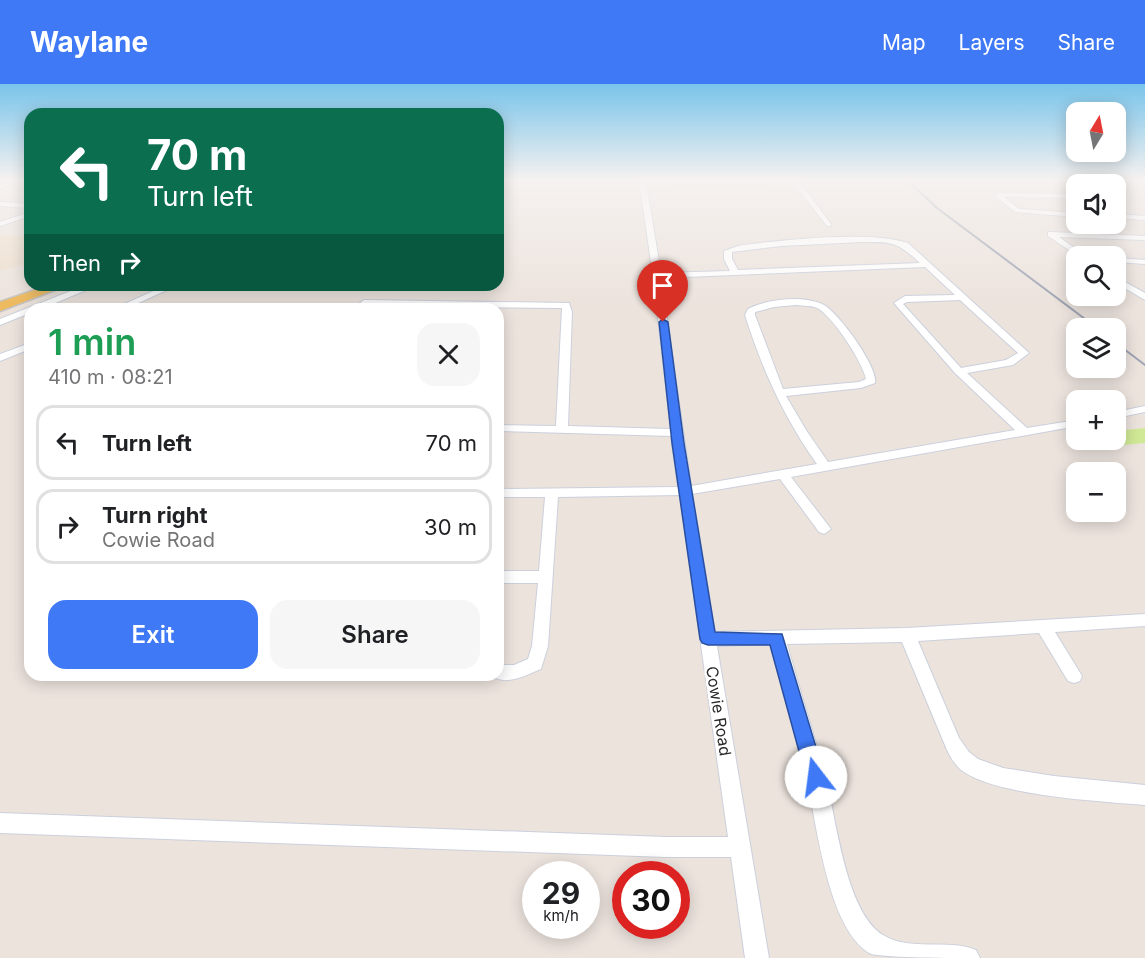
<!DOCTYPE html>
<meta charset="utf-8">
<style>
body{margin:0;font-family:Inter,sans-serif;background:#f6f6f6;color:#202124;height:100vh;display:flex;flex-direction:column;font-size:22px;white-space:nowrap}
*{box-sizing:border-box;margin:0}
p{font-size:20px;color:#757577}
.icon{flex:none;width:33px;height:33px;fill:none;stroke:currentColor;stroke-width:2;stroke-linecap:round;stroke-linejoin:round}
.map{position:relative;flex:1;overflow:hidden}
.details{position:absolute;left:24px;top:219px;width:480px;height:378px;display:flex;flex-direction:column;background:#fff;border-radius:18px;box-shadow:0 3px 15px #0003}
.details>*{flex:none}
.hud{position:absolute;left:24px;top:24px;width:480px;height:183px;border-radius:18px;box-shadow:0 3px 15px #0003;background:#0b6e4f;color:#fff;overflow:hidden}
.needle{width:39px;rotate:10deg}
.controls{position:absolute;left:1066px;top:18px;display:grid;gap:12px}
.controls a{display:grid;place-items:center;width:60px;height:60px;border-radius:12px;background:#fff;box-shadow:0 3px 15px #0003;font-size:30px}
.speed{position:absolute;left:522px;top:777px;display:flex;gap:12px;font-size:30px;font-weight:700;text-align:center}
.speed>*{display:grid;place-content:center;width:78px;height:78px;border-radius:50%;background:#fff;box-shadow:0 3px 15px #0003;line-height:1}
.speed small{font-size:15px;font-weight:400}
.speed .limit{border:9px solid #d22;background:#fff;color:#111}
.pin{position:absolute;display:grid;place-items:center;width:51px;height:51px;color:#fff;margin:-62px -26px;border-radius:50% 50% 50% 0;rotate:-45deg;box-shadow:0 0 6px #0007}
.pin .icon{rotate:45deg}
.me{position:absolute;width:66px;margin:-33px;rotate:345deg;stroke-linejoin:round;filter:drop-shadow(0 0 4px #0008)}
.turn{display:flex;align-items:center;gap:21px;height:126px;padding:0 24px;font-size:27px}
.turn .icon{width:78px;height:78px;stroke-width:2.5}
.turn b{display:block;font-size:42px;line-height:51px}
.then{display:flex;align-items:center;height:57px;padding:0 24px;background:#0003;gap:12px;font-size:22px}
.round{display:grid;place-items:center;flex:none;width:63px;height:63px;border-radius:18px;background:#f6f6f6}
.head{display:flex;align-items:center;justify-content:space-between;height:102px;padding:0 24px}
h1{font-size:36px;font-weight:600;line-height:45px;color:#1e9e55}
.primary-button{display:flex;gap:12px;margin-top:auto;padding:12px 24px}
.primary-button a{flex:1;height:69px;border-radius:18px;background:#3f79f6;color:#fff;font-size:24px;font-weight:600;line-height:69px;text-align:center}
.primary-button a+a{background:#f6f6f6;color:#202124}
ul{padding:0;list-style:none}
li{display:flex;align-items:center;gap:18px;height:75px;margin:0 12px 9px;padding:0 12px;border:3px solid #e0e0e0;border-radius:18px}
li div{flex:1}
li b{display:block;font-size:22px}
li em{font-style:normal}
header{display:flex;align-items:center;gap:36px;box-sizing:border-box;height:84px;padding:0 30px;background:#3f79f6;color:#fff}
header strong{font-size:28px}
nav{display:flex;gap:33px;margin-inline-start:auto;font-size:21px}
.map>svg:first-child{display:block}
</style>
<header>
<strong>Waylane</strong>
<nav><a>Map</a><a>Layers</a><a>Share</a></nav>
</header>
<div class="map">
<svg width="1145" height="874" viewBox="0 0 1145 874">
<rect width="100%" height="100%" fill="#ece3dd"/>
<path fill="#eddecc" d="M 0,151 L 30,153 L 30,179 L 0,187 Z"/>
<path fill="#d0e996" d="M 1145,344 L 1145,359 L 1123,361 L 1115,356 L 1116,347 Z"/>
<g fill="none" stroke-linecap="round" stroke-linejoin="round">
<defs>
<path id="minor" d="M 14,95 L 23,95 L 0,105 L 0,101 Z
M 639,95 L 792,97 L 791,95 L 797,95 L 831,140 L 831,142 L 827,142 L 795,101 L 646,99 L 661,189 L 730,187 L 724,175 L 724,167 L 738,162 C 779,156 870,146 908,159 L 1029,269 L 1013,281 L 967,289 L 1027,344 L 1077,336 L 1077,342 L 791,393 L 831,445 L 824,450 L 819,448 L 780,395 L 692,410 L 715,548 L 907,544 L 1145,530 L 1145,542 L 1055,548 L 1082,592 L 1080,597 L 1074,599 L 1068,597 L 1039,549 L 918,557 L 959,654 L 969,668 L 978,675 L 1003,684 L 1054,692 L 1145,701 L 1145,721 C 1099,717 1000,712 964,688 C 956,683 951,674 947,666 L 902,558 L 787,560 C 799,604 813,647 825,691 C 836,732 845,828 883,851 C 910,868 947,854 976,866 L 980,874 C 956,874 888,874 871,870 C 827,846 817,738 806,693 C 795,649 783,605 770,560 L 717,562 L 769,874 L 745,874 L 731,773 L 666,773 L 0,749 L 0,729 L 666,753 L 728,753 L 680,411 L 558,413 L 548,562 L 541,585 C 526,591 505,603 491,591 L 498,591 L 498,581 L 514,581 L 528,575 L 532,562 L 538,499 L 498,499 L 498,487 L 539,487 L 545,413 L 498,413 L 498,405 L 678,403 L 671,352 L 498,347 L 498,341 L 556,342 L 562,224 L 364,222 L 360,219 L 364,216 L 569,219 L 572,228 L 568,342 L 671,345 L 653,192 ZM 861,158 C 893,158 896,157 920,179 L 738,186 L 732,175 L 732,168 L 781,162 ZM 925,183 L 955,211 L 905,212 L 894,219 L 955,289 L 1015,346 L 828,378 L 806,346 L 786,312 L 861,304 L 875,299 C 879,284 837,226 822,220 C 802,211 767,215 748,225 L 745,231 C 762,285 784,334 817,380 L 691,402 L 661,194 ZM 960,216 L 1018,269 L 1006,276 L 961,284 L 903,220 L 907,218 ZM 796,221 C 803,222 812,221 819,225 C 834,235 862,277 866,295 L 859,298 L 783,305 L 755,231 L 755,228 L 774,223 Z
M 1078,95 L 1145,96 L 1145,100 L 1081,97 Z
M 997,109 L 1077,110 L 1077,114 L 1004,113 L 1019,125 L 1077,129 L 1077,133 L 1015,128 L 995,112 Z
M 0,118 L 30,120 L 30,124 L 0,122 Z
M 30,128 L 30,132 L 0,142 L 0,138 Z
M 1116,130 L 1145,132 L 1145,136 L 1116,134 Z
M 1051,148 L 1145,152 L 1145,156 L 1059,153 L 1086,172 L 1078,172 L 1048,152 L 1048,148 Z
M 1116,174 L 1145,176 L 1145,180 L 1116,178 Z
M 1116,193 L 1145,209 L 1145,216 L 1116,199 Z
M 86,201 L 98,201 L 41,225 L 30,225 L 30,229 L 0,241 L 0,235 Z
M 167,201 L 178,201 L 125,225 L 113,225 Z
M 30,259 L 30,265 L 0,277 L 0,270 Z
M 1145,322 L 1145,328 L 1116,334 L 1116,328 Z"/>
<path id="primary" d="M 49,201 L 68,201 L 0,227 L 0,218 Z"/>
</defs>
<use href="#minor" stroke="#cbd0dc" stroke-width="2"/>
<use href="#primary" stroke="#c3c3c3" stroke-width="3"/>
<use href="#minor" fill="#fff" fill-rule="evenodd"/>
<use href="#primary" fill="#eeba60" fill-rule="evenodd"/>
<path stroke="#9fa5b4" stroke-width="2" d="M 906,95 L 937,124 L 1097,244
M 1116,259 L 1145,281"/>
</g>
<linearGradient id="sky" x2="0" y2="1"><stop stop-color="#79c4ea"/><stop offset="0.44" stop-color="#f6f2f0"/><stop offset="1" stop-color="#f6f2f0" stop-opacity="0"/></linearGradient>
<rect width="1145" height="218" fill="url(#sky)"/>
<path fill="#3f79f6" stroke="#294fa0" stroke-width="1.5" d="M 663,235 L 668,238 L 684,359 L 715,548 L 782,550 L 825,693 L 823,700 L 816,703 L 809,700 L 806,693 L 770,561 L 708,561 L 702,559 L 700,555 L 672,359 L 659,238 Z"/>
<g text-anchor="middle" stroke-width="5" stroke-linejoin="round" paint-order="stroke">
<g font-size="16" fill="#2a2a2a" stroke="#fff">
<text transform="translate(719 627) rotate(81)" y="6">Cowie Road</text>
</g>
</g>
</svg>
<div class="controls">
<a><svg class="needle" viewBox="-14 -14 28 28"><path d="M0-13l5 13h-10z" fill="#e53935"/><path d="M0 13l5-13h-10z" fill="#757577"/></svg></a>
<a><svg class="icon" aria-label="sound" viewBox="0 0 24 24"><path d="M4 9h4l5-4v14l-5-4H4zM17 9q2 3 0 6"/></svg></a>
<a><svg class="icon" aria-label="search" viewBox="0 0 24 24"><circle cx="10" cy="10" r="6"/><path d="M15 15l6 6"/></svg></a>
<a><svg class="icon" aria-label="layers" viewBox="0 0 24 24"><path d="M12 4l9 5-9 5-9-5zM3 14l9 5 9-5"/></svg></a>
<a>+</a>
<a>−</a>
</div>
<div class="speed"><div>29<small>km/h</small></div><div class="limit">30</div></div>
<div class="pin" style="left:663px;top:238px;background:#d93025"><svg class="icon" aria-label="arrive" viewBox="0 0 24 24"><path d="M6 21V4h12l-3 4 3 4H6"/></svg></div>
<svg class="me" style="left:816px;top:693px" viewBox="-20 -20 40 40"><circle r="19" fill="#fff"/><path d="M0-13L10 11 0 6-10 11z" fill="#3f79f6"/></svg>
<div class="hud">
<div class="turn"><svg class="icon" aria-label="left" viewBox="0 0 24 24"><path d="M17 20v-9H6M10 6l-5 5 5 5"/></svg><div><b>70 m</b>Turn left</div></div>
<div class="then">Then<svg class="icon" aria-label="right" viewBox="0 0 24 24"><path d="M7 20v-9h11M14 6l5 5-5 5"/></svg></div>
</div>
<section class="details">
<div class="head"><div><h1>1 min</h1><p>410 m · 08:21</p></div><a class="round"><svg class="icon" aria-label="close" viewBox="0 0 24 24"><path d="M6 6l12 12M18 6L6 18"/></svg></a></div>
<ul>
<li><svg class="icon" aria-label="left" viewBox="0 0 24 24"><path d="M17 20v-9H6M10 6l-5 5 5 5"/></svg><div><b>Turn left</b></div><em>70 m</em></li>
<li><svg class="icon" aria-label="right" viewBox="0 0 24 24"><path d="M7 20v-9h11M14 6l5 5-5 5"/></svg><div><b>Turn right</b><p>Cowie Road</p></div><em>30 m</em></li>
</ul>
<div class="primary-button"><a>Exit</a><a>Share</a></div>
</section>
</div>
